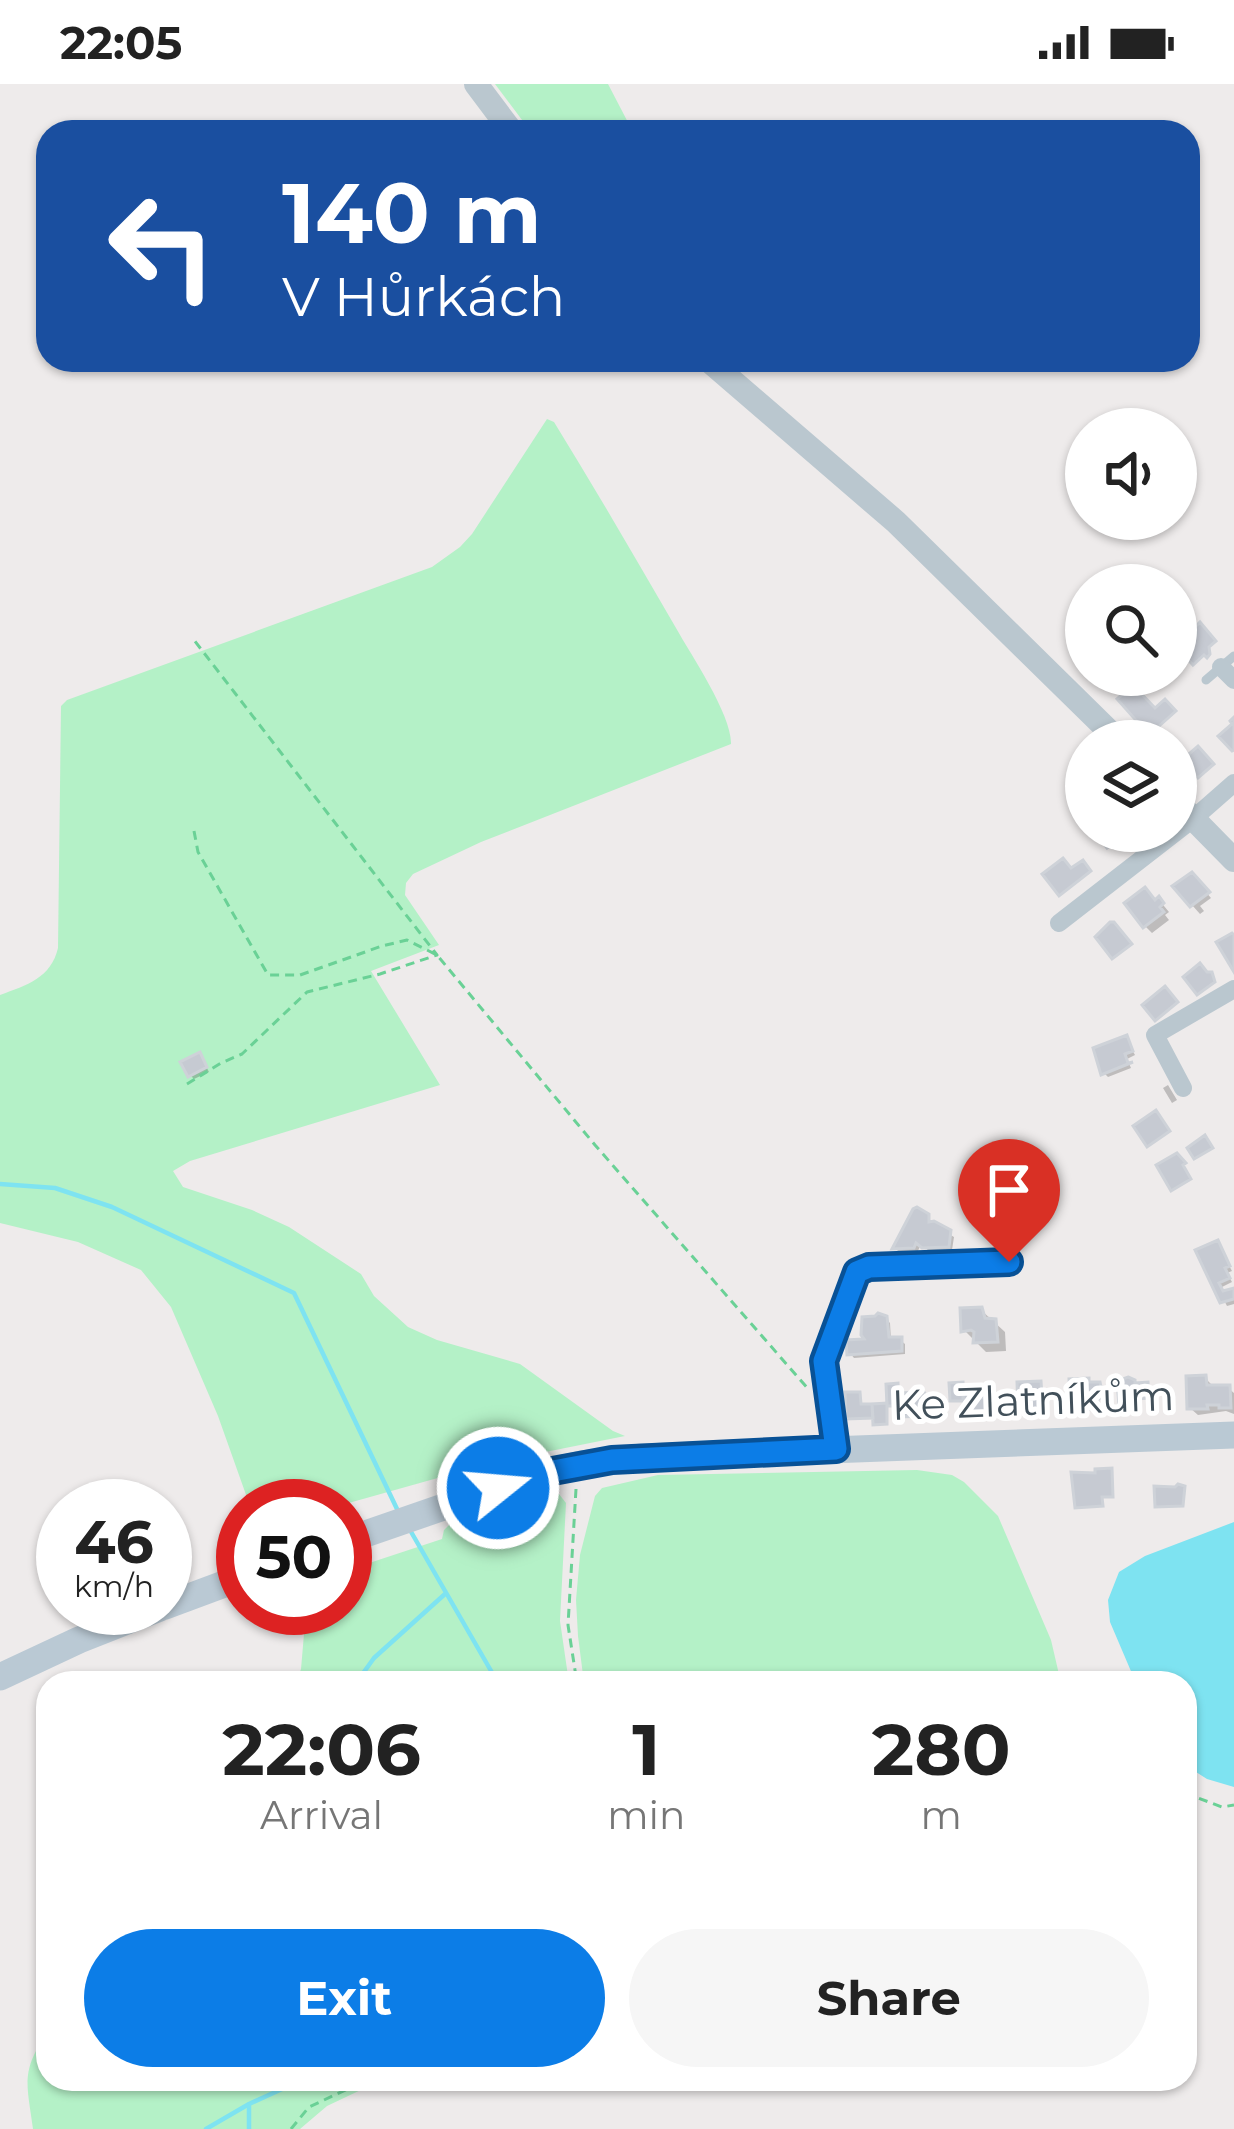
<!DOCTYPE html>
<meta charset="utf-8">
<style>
body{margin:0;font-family:Montserrat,sans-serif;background:#f6f6f6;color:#222;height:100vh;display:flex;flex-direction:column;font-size:45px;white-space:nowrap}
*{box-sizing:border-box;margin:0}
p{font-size:39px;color:#767676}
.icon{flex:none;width:66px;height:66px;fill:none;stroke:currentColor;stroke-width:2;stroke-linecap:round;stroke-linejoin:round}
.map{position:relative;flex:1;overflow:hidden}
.sheet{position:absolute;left:36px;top:1587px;width:1161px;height:420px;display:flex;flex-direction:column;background:#fff;border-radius:36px;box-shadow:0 3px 9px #0004}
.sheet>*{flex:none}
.banner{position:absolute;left:36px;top:36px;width:1164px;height:252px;border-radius:36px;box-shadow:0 3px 9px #0004;background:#1a4fa0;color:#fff;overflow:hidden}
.fabs{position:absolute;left:1065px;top:324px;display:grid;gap:24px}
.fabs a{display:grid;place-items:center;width:132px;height:132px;border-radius:50%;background:#fff;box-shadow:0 3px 9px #0004;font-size:60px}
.speed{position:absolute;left:36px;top:1395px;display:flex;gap:24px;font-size:60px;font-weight:700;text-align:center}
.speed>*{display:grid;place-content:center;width:156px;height:156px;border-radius:50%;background:#fff;box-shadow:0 3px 9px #0004;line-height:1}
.speed small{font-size:30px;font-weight:400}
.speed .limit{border:18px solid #d22;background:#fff;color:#111}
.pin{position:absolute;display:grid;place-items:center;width:102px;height:102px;color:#fff;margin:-123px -51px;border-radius:50% 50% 50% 0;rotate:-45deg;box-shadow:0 0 12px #0007}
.pin .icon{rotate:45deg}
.me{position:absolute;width:132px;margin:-66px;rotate:73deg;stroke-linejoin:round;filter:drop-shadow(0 0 9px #0008)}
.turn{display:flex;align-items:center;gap:42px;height:252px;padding:0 48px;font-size:54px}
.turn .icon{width:156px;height:156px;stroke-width:2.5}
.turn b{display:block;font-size:84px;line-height:102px}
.eta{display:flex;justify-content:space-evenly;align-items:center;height:204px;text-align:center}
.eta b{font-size:72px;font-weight:700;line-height:84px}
.primary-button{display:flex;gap:24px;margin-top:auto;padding:24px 48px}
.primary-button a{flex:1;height:138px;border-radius:72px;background:#0c7de7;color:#fff;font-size:48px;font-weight:700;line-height:138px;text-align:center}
.primary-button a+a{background:#f6f6f6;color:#222}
.status{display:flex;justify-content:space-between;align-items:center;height:84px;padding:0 60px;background:#fff;direction:ltr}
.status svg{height:33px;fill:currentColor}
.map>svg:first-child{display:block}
</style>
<div class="status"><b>22:05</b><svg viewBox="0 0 49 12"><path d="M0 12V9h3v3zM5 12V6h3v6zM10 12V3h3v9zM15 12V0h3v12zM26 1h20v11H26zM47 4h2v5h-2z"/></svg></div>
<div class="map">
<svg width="1234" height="2045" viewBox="0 0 1234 2045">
<rect width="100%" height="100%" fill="#eeebeb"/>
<path fill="#b4f1c7" d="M 495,0 L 608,0 L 633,48 L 531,48 Z
M 547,335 L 554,338 C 596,406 636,475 676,544 C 691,571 732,631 731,660 L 481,758 L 413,790 L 406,799 L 405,811 L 439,861 L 371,887 L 440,1001 L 190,1077 L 173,1087 L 183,1103 L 252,1126 L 289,1143 L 361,1190 L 374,1212 L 408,1243 L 437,1256 L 520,1280 L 613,1347 L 625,1352 L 491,1379 L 338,1422 L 250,1422 L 218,1332 L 171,1223 L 141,1186 L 78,1158 L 0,1139 L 0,911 C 27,901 51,894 58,864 L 61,622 L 67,616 L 432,483 L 460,463 L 472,450 Z
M 917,1386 L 952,1391 L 964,1398 L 998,1432 L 1051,1556 L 1061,1599 L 584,1599 L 578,1552 L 576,1516 L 580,1471 L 595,1412 L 602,1404 L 658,1391 Z
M 546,1409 L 559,1410 L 566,1419 L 560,1537 L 569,1599 L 296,1599 L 301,1585 L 304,1550 L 283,1524 L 345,1524 L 345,1487 L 442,1455 L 444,1446 L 454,1436 L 507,1425 Z
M 48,1948 L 48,1995 L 384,1995 L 327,2022 L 300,2045 L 33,2045 C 27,2000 20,1987 48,1948 Z"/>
<path fill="#7ee3f1" d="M 1234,1438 L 1234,1703 L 1207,1695 L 1185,1681 L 1185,1599 L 1136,1599 L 1110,1538 L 1108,1516 L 1119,1488 L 1145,1472 Z"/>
<path fill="#0003" d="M 1100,747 L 1134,747 L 1135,749 L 1113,766 Z
M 1192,792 L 1211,814 L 1200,822 L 1204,827 L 1200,830 L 1176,803 Z
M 1159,816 L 1169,828 L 1165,831 L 1169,836 L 1152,849 L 1145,842 Z
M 1126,955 L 1135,971 L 1127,975 L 1131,984 L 1108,993 L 1104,989 Z
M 203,976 L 209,988 L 194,995 L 190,991 Z
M 1168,1001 L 1177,1016 L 1172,1019 L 1163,1004 Z
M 927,1132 L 932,1140 L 954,1153 L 952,1166 L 929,1167 L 921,1160 L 918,1167 L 899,1168 L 895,1164 Z
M 1217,1159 L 1232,1187 L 1227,1189 L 1232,1198 L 1222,1203 L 1224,1210 L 1234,1207 L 1234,1220 L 1227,1222 L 1199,1168 Z
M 981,1226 L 1005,1248 L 1006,1267 L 986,1268 L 965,1247 Z
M 883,1232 L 890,1239 L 891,1256 L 900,1256 L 905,1260 L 905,1270 L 854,1274 L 850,1269 L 869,1258 Z
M 1205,1294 L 1212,1301 L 1228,1304 L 1234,1309 L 1234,1330 L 1226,1327 L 1198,1331 L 1190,1324 Z"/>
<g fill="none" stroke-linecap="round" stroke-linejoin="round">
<path stroke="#7ee3f1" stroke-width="4.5" d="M 0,1100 L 55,1104 L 112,1123 L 294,1209 L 397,1425
M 410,1446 L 498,1599
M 356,1599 L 374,1574 L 445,1510
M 249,2021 L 249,2045
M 206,2045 L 249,2020 L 304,1995"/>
</g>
<path fill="#c6cad2" stroke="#ced2d8" stroke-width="3" d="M 1200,538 L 1216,557 L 1209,563 L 1210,570 L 1207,574 L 1204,571 L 1193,581 L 1176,562 Z
M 1133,601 L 1155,624 L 1165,615 L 1176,627 L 1149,651 L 1117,615 Z
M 1234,633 L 1234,666 L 1232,667 L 1218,652 L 1232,640 L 1230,637 Z
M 1198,662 L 1214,680 L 1198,694 L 1182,676 Z
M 1095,747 L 1129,747 L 1107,764 Z
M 1063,774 L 1071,784 L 1083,776 L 1091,787 L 1059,812 L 1042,790 Z
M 1192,788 L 1210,808 L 1190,823 L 1172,802 Z
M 1145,803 L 1155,816 L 1159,812 L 1164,819 L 1160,823 L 1164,828 L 1143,844 L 1124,819 Z
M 1110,838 L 1114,838 L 1132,860 L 1112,875 L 1095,853 Z
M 1232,849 L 1234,851 L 1234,888 L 1216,858 Z
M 1200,879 L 1207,888 L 1212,888 L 1215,898 L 1197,911 L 1183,893 Z
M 1165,902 L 1178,918 L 1155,937 L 1142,921 Z
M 1127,951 L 1133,967 L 1125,970 L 1128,979 L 1133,978 L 1101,991 L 1093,964 Z
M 200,968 L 207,983 L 188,993 L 180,978 Z
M 1156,1026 L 1170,1047 L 1147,1063 L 1133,1042 Z
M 1205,1051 L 1213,1064 L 1194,1075 L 1187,1064 Z
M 1177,1069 L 1186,1079 L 1183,1081 L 1191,1095 L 1171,1107 L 1156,1081 Z
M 917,1123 L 929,1130 L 929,1138 L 934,1137 L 951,1146 L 949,1163 L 922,1164 L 916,1159 L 914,1164 L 892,1165 L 913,1125 Z
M 1218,1156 L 1230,1182 L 1225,1184 L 1230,1194 L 1219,1199 L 1223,1207 L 1234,1204 L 1234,1215 L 1220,1219 L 1195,1166 Z
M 982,1223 L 985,1234 L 996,1235 L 998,1258 L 973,1259 L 974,1248 L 971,1246 L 961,1248 L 960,1224 Z
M 878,1229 L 887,1232 L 889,1253 L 902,1253 L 902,1267 L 847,1271 L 846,1256 L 864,1255 L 861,1251 L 862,1233 L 875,1232 Z
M 1206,1291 L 1207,1301 L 1230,1301 L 1231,1324 L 1219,1324 L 1219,1321 L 1207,1321 L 1208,1325 L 1187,1325 L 1186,1292 Z
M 1128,1293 L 1135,1296 L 1135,1299 L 1148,1298 L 1149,1314 L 1135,1315 L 1136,1321 L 1128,1323 L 1119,1321 L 1117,1297 Z
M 1089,1294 L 1089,1298 L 1100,1298 L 1103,1313 L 1098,1315 L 1099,1325 L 1085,1326 L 1085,1319 L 1070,1320 L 1069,1295 Z
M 1041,1297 L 1043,1327 L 1018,1328 L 1017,1298 Z
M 963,1298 L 963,1317 L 950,1317 L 949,1299 Z
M 898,1299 L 899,1322 L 887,1322 L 886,1300 Z
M 963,1303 L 978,1303 L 978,1314 L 993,1313 L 994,1329 L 964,1330 Z
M 845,1308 L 860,1308 L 861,1320 L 872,1320 L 873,1334 L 846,1335 Z
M 924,1308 L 927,1313 L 925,1332 L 899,1333 L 899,1309 Z
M 887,1319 L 887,1340 L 873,1341 L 872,1320 Z
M 1112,1384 L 1113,1413 L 1102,1413 L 1103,1422 L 1075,1424 L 1071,1388 L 1095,1389 L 1095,1385 Z
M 1178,1400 L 1185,1402 L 1183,1422 L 1155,1423 L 1154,1402 L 1175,1403 Z"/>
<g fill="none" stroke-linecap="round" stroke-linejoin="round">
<path stroke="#6ad196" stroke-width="3" stroke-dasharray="9 6" stroke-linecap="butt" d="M 194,747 L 198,768 L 268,891 L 300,891 L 382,862 L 407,856 L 437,871 L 595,1061 L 810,1307
M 187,1000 L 221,979 L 242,970 L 307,908 L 380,890 L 437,871 L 194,556
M 576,1405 L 568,1541 L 577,1599
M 1185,1709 L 1222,1723 L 1234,1721
M 291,2045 L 309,2023 L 369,1995"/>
<path stroke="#bac7cf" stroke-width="9" d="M 1206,596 L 1234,572"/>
<path stroke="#bac7cf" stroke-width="18" d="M 1221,583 L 1234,596
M 1059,839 L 1193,735 L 1234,699
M 1183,1004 L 1155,951 L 1234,905
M 835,1365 L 824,1277 L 857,1188 L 869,1183 L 1009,1177"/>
<path stroke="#bac7cf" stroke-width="24" d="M 476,0 L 512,48
M 708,276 L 896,438 L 1119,657
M 1176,717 L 1234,776"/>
<path stroke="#bac9d4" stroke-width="27" d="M 345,1457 L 542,1389 L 582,1380 L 642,1373 L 1234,1351
M 165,1522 L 243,1493
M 0,1593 L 79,1556 L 160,1524"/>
</g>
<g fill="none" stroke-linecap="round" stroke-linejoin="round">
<defs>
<path id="route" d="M 498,1404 L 542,1389 L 612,1376 L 836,1365 L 824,1277 L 857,1188 L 869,1183 L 1009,1178"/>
</defs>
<use href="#route" stroke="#085196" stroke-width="30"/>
<use href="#route" stroke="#0c7de7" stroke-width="21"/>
</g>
<g text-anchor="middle" stroke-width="10" stroke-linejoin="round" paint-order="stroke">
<g font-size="42" fill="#42505a" stroke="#fff">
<text transform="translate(1033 1316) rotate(-2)" y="15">Ke Zlatníkům</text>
</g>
</g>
</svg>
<div class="fabs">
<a><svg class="icon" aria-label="sound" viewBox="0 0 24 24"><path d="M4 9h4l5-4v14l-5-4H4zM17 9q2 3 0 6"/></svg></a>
<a><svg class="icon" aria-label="search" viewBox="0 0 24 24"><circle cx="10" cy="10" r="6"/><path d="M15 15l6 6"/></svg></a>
<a><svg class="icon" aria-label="layers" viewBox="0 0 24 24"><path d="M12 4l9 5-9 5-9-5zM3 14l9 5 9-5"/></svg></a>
</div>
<div class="speed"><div>46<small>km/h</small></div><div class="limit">50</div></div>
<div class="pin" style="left:1009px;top:1178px;background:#d93025"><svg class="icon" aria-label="arrive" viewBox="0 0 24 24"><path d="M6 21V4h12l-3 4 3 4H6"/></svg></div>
<svg class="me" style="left:498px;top:1404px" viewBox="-20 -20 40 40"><circle r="17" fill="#0c7de7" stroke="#fff" stroke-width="3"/><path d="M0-11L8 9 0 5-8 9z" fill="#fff"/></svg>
<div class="banner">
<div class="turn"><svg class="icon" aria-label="left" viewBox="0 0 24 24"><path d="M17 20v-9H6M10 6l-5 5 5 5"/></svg><div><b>140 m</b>V Hůrkách</div></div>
</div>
<section class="sheet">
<div class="eta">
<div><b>22:06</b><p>Arrival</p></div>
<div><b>1</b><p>min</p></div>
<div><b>280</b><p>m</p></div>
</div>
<div class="primary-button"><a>Exit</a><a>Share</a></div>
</section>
</div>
